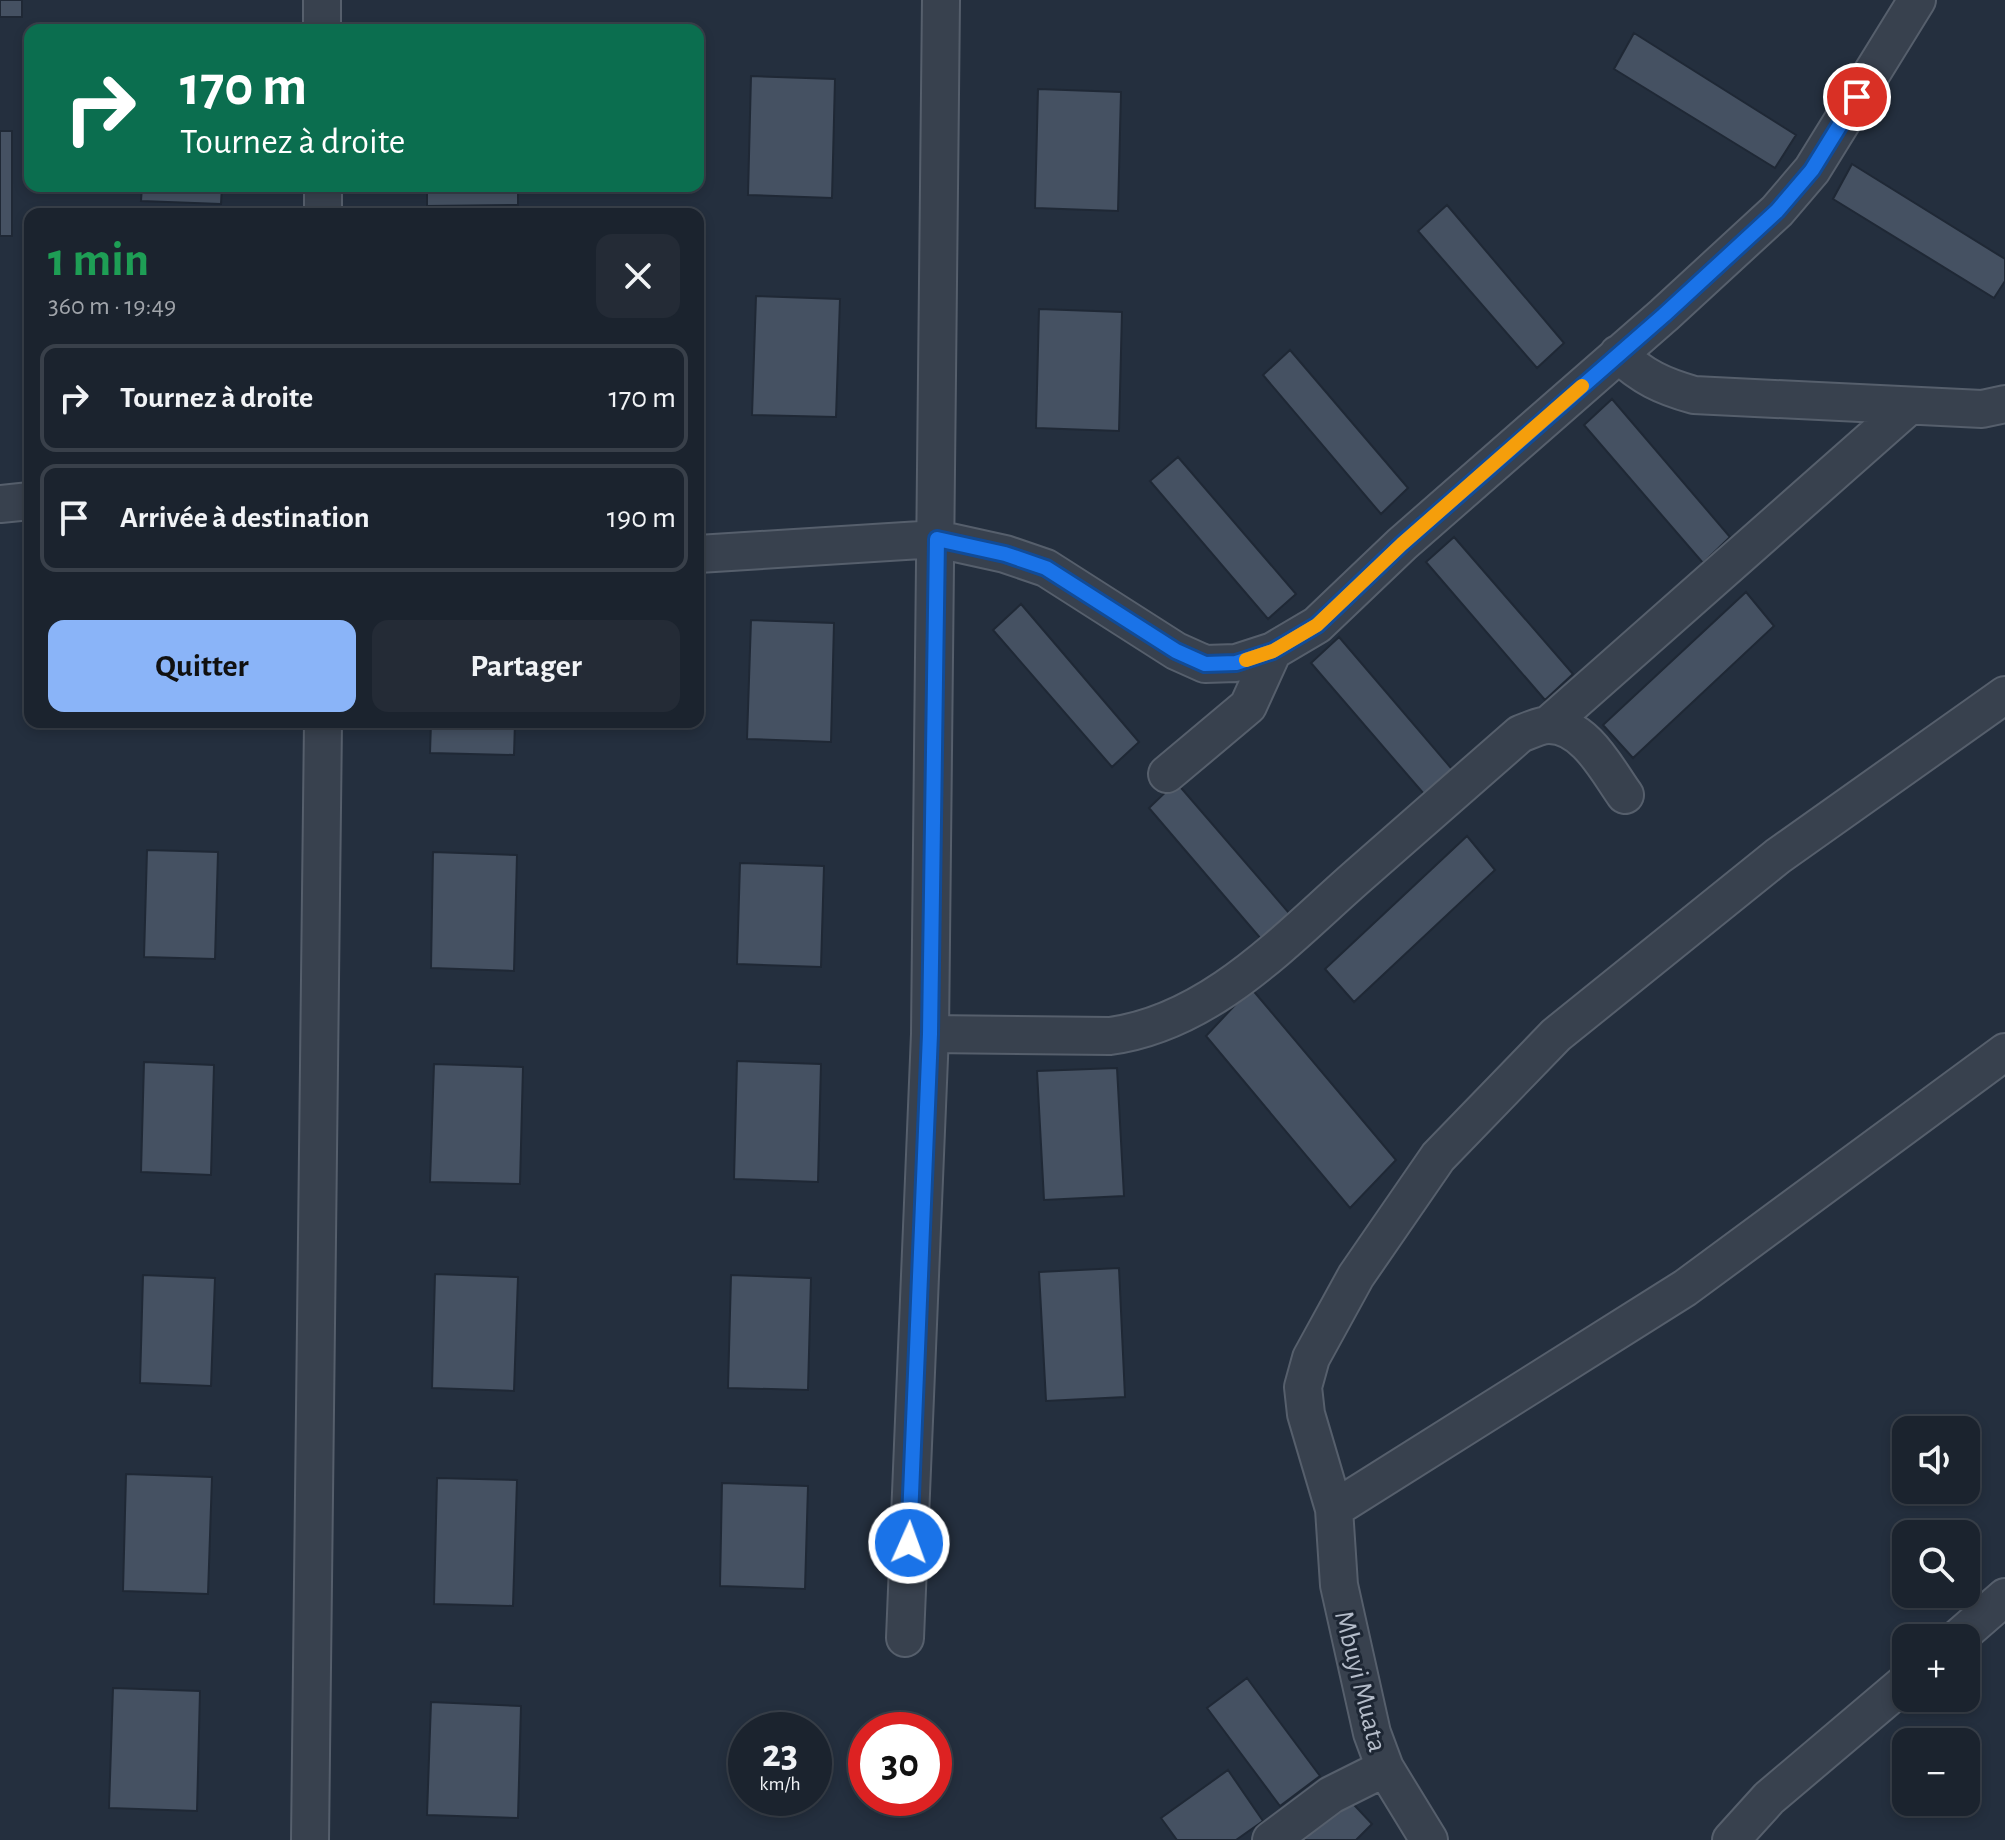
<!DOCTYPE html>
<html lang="fr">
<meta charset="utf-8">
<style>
body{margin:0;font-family:"Alegreya Sans",sans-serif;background:#242b36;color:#f1f3f6;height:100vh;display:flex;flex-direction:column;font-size:30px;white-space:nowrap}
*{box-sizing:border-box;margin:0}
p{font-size:26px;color:#a0a4aa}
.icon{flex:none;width:44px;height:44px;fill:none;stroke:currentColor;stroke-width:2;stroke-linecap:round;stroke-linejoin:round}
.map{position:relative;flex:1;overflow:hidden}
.details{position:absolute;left:24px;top:208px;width:680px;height:520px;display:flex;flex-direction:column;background:#1b232e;border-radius:16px;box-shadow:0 4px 12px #0003,0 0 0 2px #39404a}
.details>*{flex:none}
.hud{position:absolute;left:24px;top:24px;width:680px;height:168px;border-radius:16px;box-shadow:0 4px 12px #0003,0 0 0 2px #39404a;background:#0b6e4f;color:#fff;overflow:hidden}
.controls{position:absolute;left:1892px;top:1416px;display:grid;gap:16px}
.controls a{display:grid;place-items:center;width:88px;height:88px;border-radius:16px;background:#1b232e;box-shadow:0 4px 12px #0003,0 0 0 2px #39404a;font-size:40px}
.speed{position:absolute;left:728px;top:1712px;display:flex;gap:16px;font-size:40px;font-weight:700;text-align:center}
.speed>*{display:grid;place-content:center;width:104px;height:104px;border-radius:50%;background:#1b232e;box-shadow:0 4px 12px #0003,0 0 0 2px #39404a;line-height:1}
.speed small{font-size:20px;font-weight:400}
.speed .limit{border:12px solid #d22;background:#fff;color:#111}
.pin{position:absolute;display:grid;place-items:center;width:68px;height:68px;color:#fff;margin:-34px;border:4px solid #fff;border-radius:50%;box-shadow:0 2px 8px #0007}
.me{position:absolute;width:88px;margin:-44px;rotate:2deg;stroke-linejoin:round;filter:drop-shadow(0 0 6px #0008)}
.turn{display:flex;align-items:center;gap:28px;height:168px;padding:0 24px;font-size:36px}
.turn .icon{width:104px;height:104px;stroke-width:2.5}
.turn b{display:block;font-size:56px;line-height:68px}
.round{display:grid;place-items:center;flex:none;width:84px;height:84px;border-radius:16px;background:#242b36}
.overview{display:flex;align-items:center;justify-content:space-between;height:136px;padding:0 24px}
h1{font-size:48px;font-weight:700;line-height:60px;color:#1e9e55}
.action{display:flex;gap:16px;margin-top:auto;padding:16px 24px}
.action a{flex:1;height:92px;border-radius:16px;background:#8ab4f8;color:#111;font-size:32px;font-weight:700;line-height:92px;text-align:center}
.action a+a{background:#242b36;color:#f1f3f6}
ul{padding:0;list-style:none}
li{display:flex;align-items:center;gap:24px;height:108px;margin:0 16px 12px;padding:0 8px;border:4px solid #39404a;border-radius:16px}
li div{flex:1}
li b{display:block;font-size:30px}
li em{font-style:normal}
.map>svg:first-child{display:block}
</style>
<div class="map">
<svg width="2005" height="1840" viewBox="0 0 2005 1840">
<rect width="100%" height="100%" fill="#242f3e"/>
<path fill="#455162" stroke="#1f2835" stroke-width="2" d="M 0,0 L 22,0 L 22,17 L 0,17 Z
M 1634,33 L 1796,135 L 1775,168 L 1614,69 Z
M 751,76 L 835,79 L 832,198 L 748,195 Z
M 1038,89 L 1121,92 L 1118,211 L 1035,208 Z
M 0,131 L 12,131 L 12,236 L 0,236 Z
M 1852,164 L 2005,259 L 2005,281 L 1994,298 L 1833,199 Z
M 142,186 L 222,186 L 221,204 L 141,201 Z
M 427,186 L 518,186 L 518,205 L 427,206 Z
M 1447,205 L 1564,343 L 1537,368 L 1418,231 Z
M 756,296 L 840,299 L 836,417 L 752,415 Z
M 1039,309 L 1122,312 L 1119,431 L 1036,428 Z
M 1290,350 L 1408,488 L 1381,514 L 1263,375 Z
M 1612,399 L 1730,537 L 1703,563 L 1584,425 Z
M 1178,457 L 1296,594 L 1268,619 L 1150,481 Z
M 1454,537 L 1573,674 L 1545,700 L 1426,562 Z
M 1746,592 L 1774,626 L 1633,758 L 1603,725 Z
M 1021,604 L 1139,742 L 1112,767 L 993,630 Z
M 751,620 L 834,623 L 831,742 L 747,739 Z
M 1339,637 L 1457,775 L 1430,801 L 1311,663 Z
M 431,722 L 515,722 L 514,755 L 430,753 Z
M 1176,782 L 1295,920 L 1267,946 L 1149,808 Z
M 1467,836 L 1495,870 L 1354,1002 L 1325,969 Z
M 147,850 L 218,852 L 215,959 L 144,957 Z
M 433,852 L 517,855 L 514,971 L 431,968 Z
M 740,863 L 824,866 L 821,967 L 737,964 Z
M 1251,988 L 1396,1160 L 1350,1208 L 1206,1036 Z
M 737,1061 L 821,1064 L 818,1182 L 734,1179 Z
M 144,1062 L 214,1065 L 211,1175 L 141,1172 Z
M 434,1064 L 523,1067 L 520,1184 L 430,1182 Z
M 1117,1068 L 1124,1196 L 1044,1200 L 1037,1071 Z
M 1119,1268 L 1125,1397 L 1046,1401 L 1039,1272 Z
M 435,1274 L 518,1277 L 514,1391 L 432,1388 Z
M 143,1275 L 215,1278 L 211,1386 L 140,1383 Z
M 731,1275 L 811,1278 L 808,1390 L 728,1388 Z
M 126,1474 L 212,1477 L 208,1594 L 123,1591 Z
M 437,1478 L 517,1480 L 513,1606 L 434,1604 Z
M 722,1483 L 808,1486 L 805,1589 L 720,1586 Z
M 1247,1678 L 1320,1776 L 1280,1806 L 1207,1708 Z
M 113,1688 L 200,1691 L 197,1811 L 109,1808 Z
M 431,1702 L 521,1706 L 518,1818 L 427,1815 Z
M 1228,1770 L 1263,1821 L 1236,1840 L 1177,1840 L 1161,1818 Z
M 1342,1792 L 1372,1824 L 1356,1840 L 1291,1840 Z"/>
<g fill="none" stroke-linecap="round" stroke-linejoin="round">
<defs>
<path id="street" d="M 322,0 L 322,30
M 323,186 L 323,214
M 1618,354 C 1643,377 1662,386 1694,395 L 1982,409 L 2005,404
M 0,504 L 30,501
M 698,554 L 937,539 L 1005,554 L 1046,568 L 1176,651 L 1205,664 L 1236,663 L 1273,651 L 1317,625 L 1402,544 L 1664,315 L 1777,211 L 1812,170 L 1917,0
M 1548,725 L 1909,406
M 1167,774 L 1248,706 L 1273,651
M 930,1034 L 1110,1036 C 1211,1022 1284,941 1358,876 C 1412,829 1466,782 1520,734 C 1528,731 1540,725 1549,725 C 1585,725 1607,770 1625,795
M 1334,1509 L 1685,1288 L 2005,1052
M 905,1638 L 930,1034 L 941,0
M 1958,1638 L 2005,1597
M 310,1840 L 323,722
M 1271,1840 L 1331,1795 L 1385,1768
M 1429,1840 L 1385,1768 L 1372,1733 L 1339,1585 L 1334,1509 L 1306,1414 L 1303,1387 L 1311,1358 L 1356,1276 L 1438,1157 L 1556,1035 L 1778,856 L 2005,695
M 1731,1840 L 1769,1798 L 1906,1682"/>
</defs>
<use href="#street" stroke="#565f6c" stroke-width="40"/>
<use href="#street" stroke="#38414e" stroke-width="36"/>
</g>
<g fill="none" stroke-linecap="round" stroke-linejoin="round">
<defs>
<path id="route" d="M 909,1543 L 930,1034 L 937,539 L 1005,554 L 1046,568 L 1176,651 L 1205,664 L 1236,663 L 1273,651 L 1317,625 L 1402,544 L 1664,315 L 1777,211 L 1812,170 L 1857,97"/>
</defs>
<use href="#route" stroke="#114b97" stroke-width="20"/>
<use href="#route" stroke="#1a73e8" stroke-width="14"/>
<path stroke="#f59e0b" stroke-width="14" d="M 1246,660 L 1273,651 L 1317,625 L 1402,544 L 1582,386"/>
</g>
<g text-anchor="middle" stroke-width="6" stroke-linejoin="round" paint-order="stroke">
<g font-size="28" fill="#b4bcc9" stroke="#1d2633">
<text transform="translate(1362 1681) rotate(76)" y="10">Mbuyi Muata</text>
</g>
</g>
</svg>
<div class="controls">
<a><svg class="icon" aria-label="sound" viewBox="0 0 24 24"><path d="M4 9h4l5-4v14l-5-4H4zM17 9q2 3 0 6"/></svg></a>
<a><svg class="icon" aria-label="search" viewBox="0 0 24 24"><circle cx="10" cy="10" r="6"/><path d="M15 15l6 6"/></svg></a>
<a>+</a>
<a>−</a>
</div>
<div class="speed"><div>23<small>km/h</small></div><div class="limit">30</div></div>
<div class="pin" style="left:1857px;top:97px;background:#d93025"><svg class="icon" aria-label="arrive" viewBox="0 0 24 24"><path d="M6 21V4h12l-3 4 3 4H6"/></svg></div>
<svg class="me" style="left:909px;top:1543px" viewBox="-20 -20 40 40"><circle r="17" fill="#1a73e8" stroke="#fff" stroke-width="3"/><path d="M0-11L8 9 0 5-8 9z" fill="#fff"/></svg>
<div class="hud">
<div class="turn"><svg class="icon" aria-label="right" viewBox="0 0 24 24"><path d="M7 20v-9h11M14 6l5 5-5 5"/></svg><div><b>170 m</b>Tournez à droite</div></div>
</div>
<section class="details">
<div class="overview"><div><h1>1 min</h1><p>360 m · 19:49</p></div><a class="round"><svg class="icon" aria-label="close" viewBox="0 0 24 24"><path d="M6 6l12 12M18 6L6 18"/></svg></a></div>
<ul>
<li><svg class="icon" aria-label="right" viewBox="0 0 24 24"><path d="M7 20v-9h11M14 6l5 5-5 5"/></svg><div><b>Tournez à droite</b></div><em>170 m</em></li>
<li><svg class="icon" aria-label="arrive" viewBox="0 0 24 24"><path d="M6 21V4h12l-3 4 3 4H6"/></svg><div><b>Arrivée à destination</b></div><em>190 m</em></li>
</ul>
<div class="action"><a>Quitter</a><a>Partager</a></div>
</section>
</div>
